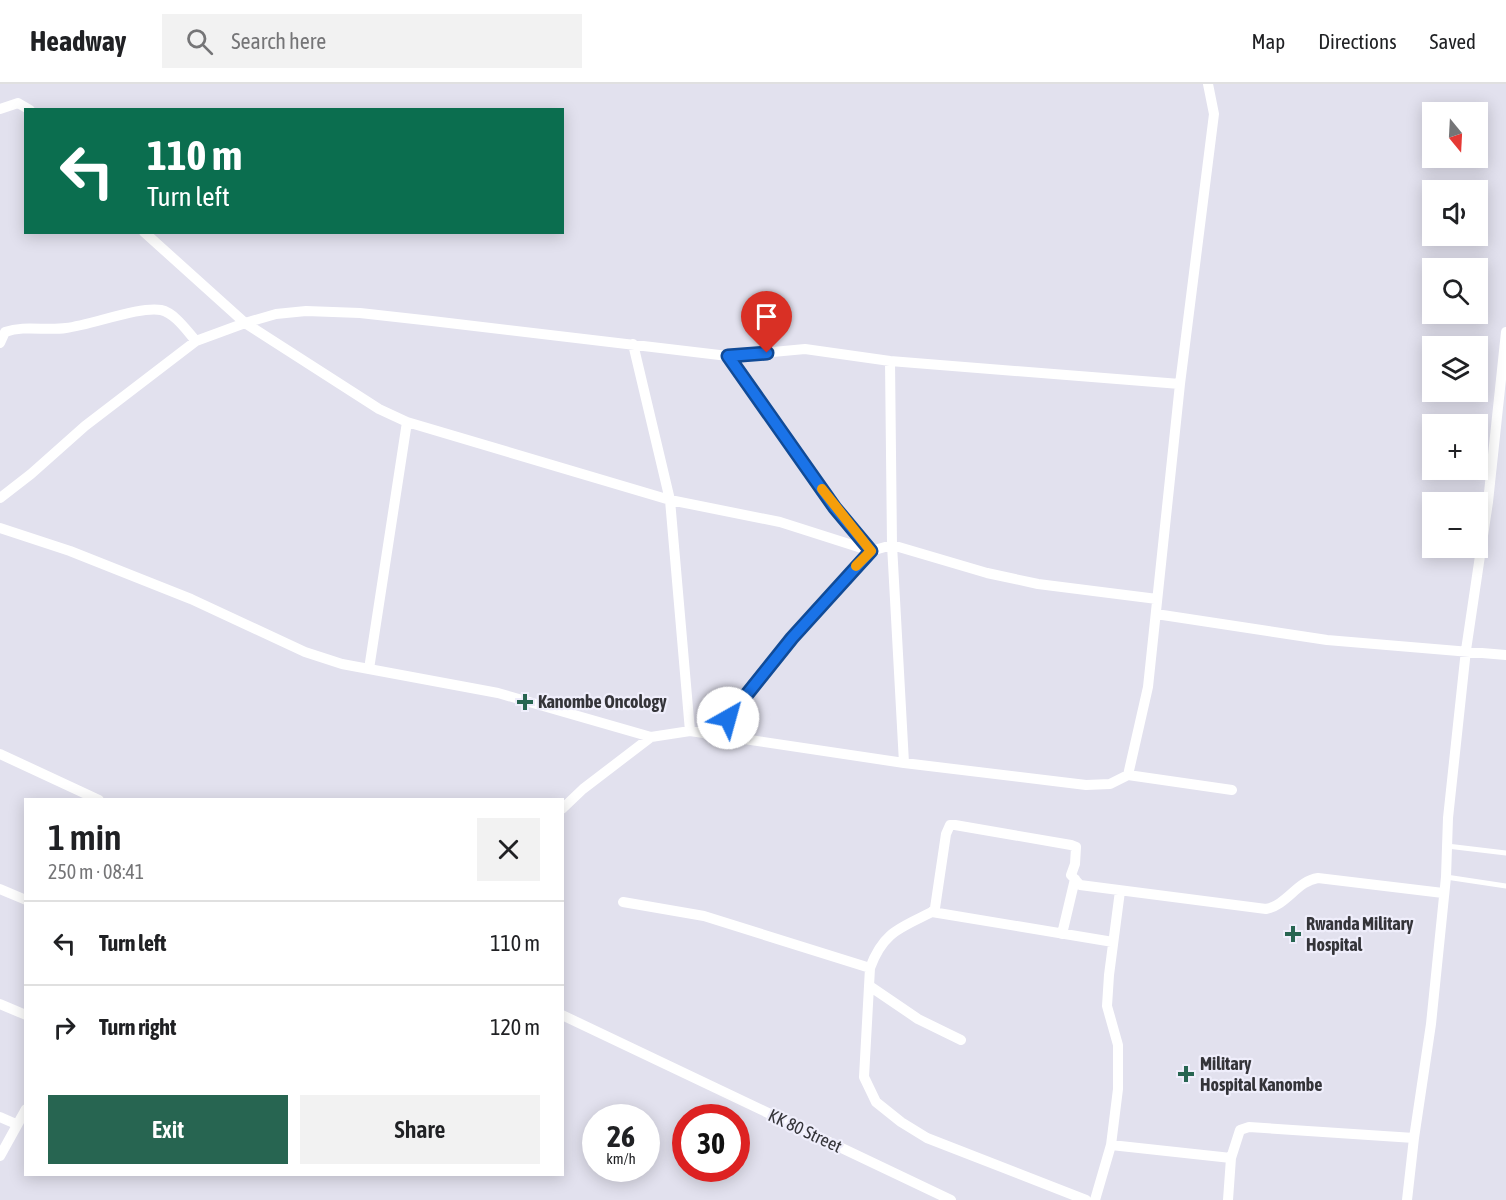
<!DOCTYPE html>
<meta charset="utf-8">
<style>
body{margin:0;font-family:"Asap Condensed",sans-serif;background:#f2f2f2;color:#202124;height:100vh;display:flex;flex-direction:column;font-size:22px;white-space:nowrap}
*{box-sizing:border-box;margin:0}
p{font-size:20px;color:#757577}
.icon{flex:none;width:33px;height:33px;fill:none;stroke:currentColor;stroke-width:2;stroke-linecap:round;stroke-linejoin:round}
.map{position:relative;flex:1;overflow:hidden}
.side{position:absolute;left:24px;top:714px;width:540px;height:378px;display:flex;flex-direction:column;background:#fff;border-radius:0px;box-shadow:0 3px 15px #0003}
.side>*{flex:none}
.guide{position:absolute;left:24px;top:24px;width:540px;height:126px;border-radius:0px;box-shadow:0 3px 15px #0003;background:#0b6e4f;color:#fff;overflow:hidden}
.needle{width:39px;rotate:162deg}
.controls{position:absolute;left:1422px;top:18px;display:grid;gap:12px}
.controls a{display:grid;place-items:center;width:66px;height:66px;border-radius:0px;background:#fff;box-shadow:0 3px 15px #0003;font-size:30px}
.speed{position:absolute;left:582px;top:1020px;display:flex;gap:12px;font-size:30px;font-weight:700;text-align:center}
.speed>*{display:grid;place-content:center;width:78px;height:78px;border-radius:50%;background:#fff;box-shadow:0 3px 15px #0003;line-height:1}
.speed small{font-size:15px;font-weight:400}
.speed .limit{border:9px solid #d22;background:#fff;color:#111}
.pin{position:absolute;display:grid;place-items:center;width:51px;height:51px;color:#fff;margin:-62px -26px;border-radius:50% 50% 50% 0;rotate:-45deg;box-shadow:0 0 6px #0007}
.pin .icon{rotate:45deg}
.me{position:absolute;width:66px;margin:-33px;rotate:38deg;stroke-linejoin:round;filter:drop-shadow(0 0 4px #0008)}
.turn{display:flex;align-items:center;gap:21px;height:126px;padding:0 24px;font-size:27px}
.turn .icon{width:78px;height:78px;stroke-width:2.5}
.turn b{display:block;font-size:42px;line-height:51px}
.round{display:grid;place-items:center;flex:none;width:63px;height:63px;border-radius:0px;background:#f2f2f2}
.summary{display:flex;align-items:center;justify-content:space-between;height:102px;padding:0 24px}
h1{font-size:36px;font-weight:600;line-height:45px}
.action{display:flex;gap:12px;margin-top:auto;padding:12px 24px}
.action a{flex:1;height:69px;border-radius:0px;background:#276551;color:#fff;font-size:24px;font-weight:600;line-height:69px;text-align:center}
.action a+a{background:#f2f2f2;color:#202124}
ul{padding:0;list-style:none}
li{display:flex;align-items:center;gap:18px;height:84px;padding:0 24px;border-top:2px solid #e0e0e0}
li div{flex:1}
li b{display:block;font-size:22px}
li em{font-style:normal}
header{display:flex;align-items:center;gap:36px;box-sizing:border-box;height:84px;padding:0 30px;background:#fff;border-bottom:2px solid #e0e0e0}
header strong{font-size:28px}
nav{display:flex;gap:33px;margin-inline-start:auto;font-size:21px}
.search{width:420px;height:54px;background:#f2f2f2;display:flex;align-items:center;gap:15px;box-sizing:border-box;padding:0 21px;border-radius:0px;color:#757577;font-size:22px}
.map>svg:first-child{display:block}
</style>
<header>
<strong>Headway</strong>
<div class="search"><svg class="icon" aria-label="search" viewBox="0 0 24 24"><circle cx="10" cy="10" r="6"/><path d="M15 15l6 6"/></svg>Search here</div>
<nav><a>Map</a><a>Directions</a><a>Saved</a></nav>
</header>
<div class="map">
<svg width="1506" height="1116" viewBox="0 0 1506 1116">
<rect width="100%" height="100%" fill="#e2e1ee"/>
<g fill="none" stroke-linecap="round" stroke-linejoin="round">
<path stroke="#fff" stroke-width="5" d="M 1447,762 L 1506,769
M 1446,793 L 1506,802"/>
<path stroke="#fff" stroke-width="10" d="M 0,25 L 18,19 L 30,26
M 144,148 L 245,239 L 379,325 L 407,338 L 670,416 L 780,438 L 871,467 L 892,461 L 987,489 L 1038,500 L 1157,515
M 0,259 L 5,248 C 25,241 45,247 66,244 C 92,241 139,222 161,226 C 175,229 187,247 196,257
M 633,260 L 670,416 L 690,647
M 890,277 L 892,461 L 904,679
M 1180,300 L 1214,30 L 1208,0
M 0,414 L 31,390 L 85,342 L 196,257 L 245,239 L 276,230 L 306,227 L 360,229 L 432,237 L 728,272 L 805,265 L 890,277 L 1180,300 L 1148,603 L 1128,691
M 0,444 L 70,467 L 191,515 L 305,568 L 342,580 L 498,609 L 651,653
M 1156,530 L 1327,556 L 1506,571
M 369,585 L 407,338
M 715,650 L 792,554 L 871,467 L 835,424 L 728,272
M 0,670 L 99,716
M 562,725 L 583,705 L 651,653 L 690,647 L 904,679 L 1086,701 L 1110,700 L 1128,691 L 1232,706
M 0,805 L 26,816
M 623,818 L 704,832 L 870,884 C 883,848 900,844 932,828 L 935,824 L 946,750 L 950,741 L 955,741 L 1071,761 L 1076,763 L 1075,780 L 1071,791 L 1080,801 L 1266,825 C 1287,821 1297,797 1318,794 L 1443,809
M 932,828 L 1113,858
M 1062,850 L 1075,795
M 870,884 L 864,993 L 876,1018 L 901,1038 L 927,1054 L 1086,1116
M 871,903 L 918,935 L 961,956
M 0,920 L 26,931
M 562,931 L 951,1116
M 0,1033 L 16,1040
M 1111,1061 L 1231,1074 L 1228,1116
M 0,1072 L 26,1025
M 1231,1074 L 1240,1046 L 1249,1043 L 1414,1054
M 1095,1116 L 1111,1061 L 1118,1005 L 1118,961 L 1107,922 L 1109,891 L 1120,807
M 1407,1116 L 1414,1054 L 1431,940 L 1446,793 L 1448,734 L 1466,566 L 1488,418 L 1506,248"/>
</g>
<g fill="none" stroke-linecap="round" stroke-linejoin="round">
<defs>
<path id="route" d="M 728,634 L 792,554 L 871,467 L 835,424 L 728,272 L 767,269"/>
</defs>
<use href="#route" stroke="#114b97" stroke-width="15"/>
<use href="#route" stroke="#1a73e8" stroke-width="10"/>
<path stroke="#f59e0b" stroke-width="10" d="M 822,405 L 871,467 L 856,482"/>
</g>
<g fill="#276551" stroke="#efeefb" stroke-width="2">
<path d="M522 609h6v6h6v6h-6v6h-6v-6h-6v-6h6z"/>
<path d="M1290 841h6v6h6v6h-6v6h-6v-6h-6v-6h6z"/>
<path d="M1183 981h6v6h6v6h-6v6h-6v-6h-6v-6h6z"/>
</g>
<g text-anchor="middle" stroke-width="4.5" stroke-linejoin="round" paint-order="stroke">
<g font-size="18" font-weight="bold" fill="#343439" stroke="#efeefb" text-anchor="start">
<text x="538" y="624">Kanombe Oncology</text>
<text x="1306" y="846">Rwanda Military<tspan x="1306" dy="21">Hospital</tspan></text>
<text x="1200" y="986">Military<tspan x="1200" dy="21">Hospital Kanombe</tspan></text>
</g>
<g font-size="18" fill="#343439" stroke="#efeefb">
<text transform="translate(805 1047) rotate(25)" y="6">KK 80 Street</text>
</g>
</g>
</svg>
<div class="controls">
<a><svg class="needle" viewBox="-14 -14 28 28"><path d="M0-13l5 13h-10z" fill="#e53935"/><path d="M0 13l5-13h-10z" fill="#757577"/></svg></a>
<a><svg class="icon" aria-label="sound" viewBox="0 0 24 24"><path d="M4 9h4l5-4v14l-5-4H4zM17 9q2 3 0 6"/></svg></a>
<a><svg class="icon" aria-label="search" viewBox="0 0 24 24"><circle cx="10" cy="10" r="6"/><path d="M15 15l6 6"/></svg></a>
<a><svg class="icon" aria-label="layers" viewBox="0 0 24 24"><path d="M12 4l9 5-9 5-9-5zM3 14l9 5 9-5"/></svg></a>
<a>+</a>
<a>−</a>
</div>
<div class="speed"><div>26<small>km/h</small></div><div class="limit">30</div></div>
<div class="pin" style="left:767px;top:269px;background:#d93025"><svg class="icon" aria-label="arrive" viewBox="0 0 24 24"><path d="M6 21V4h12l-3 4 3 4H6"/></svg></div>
<svg class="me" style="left:728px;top:634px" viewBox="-20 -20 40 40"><circle r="19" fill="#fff"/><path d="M0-13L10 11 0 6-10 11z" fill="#1a73e8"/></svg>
<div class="guide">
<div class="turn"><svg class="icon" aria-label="left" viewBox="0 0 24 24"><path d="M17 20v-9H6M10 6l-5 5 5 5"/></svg><div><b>110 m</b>Turn left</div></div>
</div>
<section class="side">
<div class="summary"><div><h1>1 min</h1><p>250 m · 08:41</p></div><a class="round"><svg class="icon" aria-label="close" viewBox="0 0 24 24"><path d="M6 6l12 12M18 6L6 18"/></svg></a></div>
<ul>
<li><svg class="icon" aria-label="left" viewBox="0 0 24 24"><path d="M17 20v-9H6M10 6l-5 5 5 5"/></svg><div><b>Turn left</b></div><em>110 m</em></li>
<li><svg class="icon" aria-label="right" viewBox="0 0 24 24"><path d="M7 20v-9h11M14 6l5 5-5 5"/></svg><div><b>Turn right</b></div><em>120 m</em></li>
</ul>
<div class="action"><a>Exit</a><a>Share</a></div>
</section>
</div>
